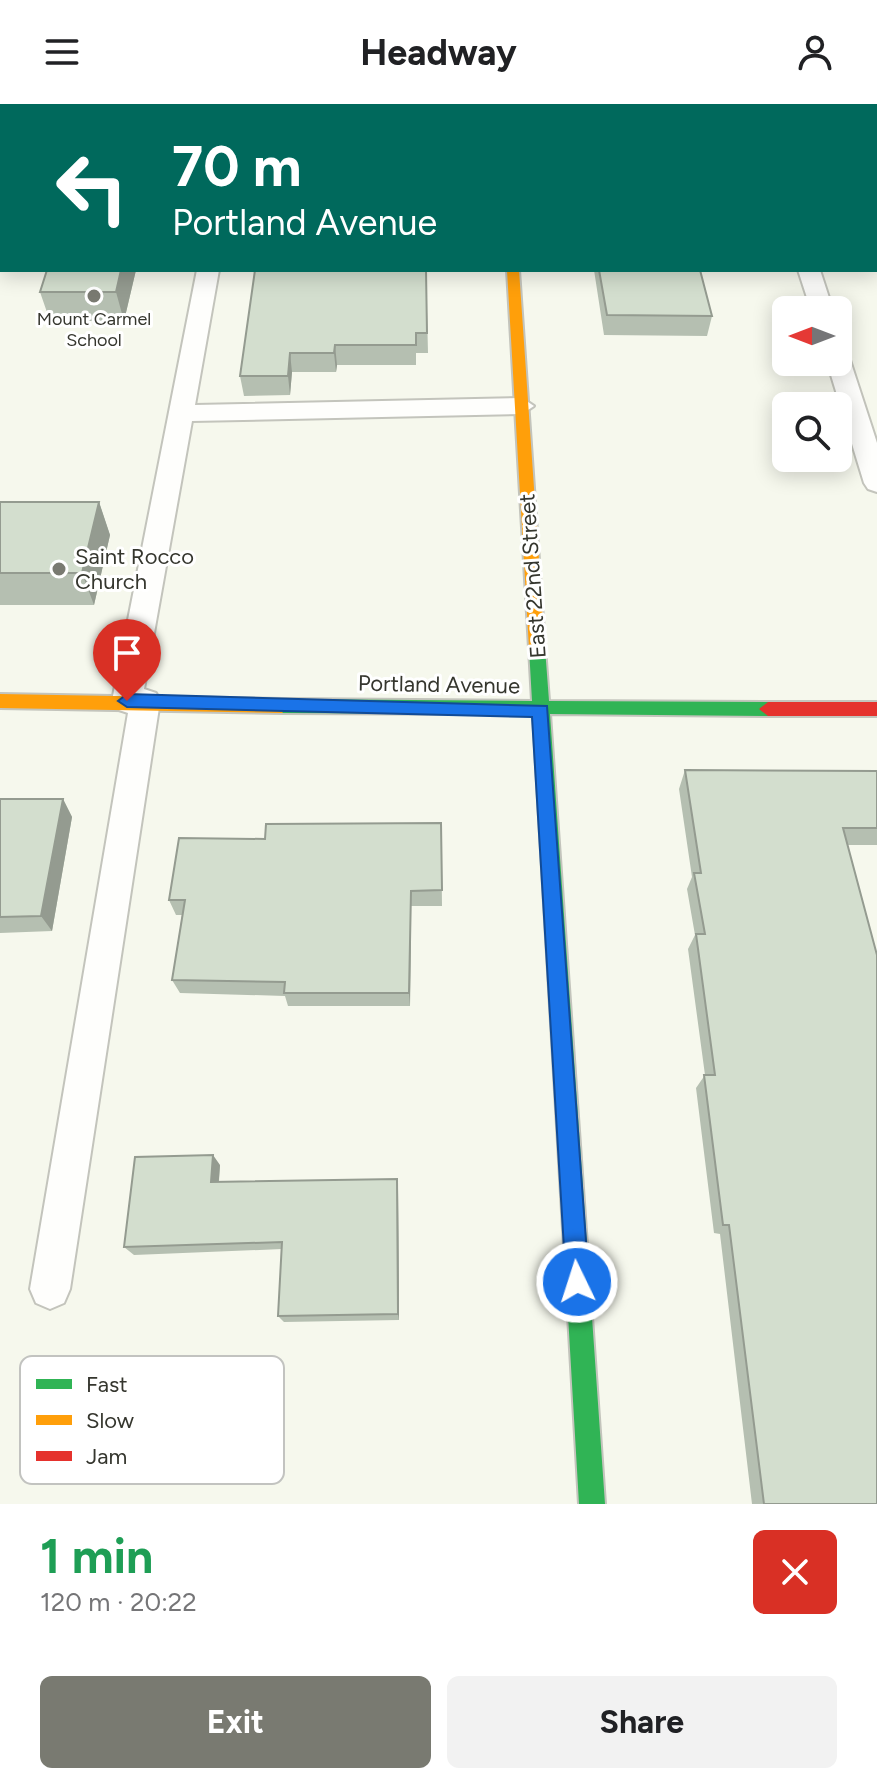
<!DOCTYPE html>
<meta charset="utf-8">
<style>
body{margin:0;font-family:Figtree,sans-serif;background:#f2f2f2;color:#202124;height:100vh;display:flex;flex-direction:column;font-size:30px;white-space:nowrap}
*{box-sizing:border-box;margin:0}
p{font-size:26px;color:#757577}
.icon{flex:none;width:44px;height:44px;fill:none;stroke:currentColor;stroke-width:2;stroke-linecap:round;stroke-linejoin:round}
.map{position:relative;height:1400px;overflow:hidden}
.panel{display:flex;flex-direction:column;background:#fff;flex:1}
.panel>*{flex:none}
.top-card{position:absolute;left:0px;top:0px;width:878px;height:168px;box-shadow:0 4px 20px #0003;background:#00695c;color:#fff;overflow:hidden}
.needle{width:52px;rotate:270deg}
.fabs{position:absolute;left:772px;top:192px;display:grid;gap:16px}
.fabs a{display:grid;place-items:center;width:80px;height:80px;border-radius:12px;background:#fff;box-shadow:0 4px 20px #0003;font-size:40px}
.pin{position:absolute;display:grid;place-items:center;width:68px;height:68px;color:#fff;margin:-82px -34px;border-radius:50% 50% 50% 0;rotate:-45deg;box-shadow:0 0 8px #0007}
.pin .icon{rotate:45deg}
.me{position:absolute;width:88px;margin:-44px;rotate:356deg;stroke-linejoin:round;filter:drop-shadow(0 0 6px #0008)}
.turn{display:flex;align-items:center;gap:28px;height:168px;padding:0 40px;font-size:36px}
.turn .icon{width:104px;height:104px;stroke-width:2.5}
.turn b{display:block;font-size:56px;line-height:68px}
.round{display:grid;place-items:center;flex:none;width:84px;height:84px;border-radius:12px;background:#f2f2f2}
.headline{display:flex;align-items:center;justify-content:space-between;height:136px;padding:0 40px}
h1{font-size:48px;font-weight:700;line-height:60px;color:#1e9e55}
.primary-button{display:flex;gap:16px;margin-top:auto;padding:16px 40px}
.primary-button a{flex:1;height:92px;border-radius:12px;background:#797a71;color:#fff;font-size:32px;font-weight:700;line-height:92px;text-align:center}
.primary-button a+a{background:#f2f2f2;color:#202124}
header{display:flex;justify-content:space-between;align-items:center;height:104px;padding:0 40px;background:#fff;font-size:36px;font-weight:700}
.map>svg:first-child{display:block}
</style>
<header><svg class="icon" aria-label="menu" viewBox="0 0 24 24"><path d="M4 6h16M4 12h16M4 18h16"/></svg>Headway<svg class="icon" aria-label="person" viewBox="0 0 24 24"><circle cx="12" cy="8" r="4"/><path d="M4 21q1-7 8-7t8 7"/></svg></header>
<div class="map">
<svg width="877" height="1400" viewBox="0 0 877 1400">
<rect width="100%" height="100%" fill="#f6f8ed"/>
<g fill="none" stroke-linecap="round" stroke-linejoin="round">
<defs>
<path id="lane" d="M 230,0 L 250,0 L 229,2 Z
M 747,0 L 767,0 L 767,2 L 747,2 Z
M 197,166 L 219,166 L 195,301 L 522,294 L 534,302 L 522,310 L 192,317 L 144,585 L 156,589 L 160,597 L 70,1185 L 64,1199 L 50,1205 L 36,1199 L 30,1185 L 128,609 L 116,605 L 112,597 Z
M 798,166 L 820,166 L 833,206 L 811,206 Z
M 838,249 L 850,256 L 877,339 L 877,388 L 868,385 L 864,379 L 827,258 L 838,258 Z"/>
<path id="street" d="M 38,0 L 64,0 L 64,2 L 38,2 Z
M 489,0 L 515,0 L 515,2 L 489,2 Z
M 2,122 L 2,144 L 0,145 L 0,123 Z"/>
<path id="fast" d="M 537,538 L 545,544 L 549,597 L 768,598 L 777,605 L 768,612 L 550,610 L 605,1400 L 579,1400 L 533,610 L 282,609 L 274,602 L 282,595 L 532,597 L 529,544 Z"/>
<path id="slow" d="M 507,166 L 519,166 L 545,544 L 537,550 L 529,544 Z
M 0,590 L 282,595 L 290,602 L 282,609 L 0,604 Z"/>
<path id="jam" d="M 768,598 L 877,598 L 877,612 L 768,612 L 759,605 Z"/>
</defs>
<use href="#lane" stroke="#c3c4bc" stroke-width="4"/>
<use href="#street" stroke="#c3c4bc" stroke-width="4"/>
<use href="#fast" stroke="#c3c4bc" stroke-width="4"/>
<use href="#slow" stroke="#c3c4bc" stroke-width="4"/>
<use href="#jam" stroke="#c3c4bc" stroke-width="4"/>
<use href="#lane" fill="#fefefc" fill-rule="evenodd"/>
<use href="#street" fill="#fefefc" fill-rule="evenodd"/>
<use href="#fast" fill="#30b455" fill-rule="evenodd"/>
<use href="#slow" fill="#ff9f0a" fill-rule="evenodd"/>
<use href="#jam" fill="#e5322d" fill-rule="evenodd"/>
</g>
<path fill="#b5bfb1" d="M 861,0 L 877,0 L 877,44 L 876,2 L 862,2 Z
M 136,166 L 124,217 L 50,217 L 40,188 Z
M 426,166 L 428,249 L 416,249 L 416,261 L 337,261 L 336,268 L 292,268 L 290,291 L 244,292 L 240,272 Z
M 594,166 L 700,166 L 712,212 L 707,232 L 604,231 Z
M 0,398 L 99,398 L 110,431 L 94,501 L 0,501 Z
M 685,666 L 877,667 L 877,741 L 848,741 L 877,1400 L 752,1400 L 720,1130 L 714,1129 L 696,984 L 705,971 L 688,845 L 695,831 L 687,785 L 692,773 L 679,685 Z
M 0,695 L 63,695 L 72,713 L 52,827 L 0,829 Z
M 441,719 L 442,802 L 411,802 L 410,902 L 288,902 L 285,892 L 180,889 L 172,876 L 182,811 L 176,811 L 169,796 L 265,735 Z
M 220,1061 L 219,1077 L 398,1084 L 399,1216 L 284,1218 L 278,1212 L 282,1145 L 134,1151 L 124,1143 Z"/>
<path fill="#949b90" d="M 121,166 L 136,166 L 124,217 L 116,188 Z
M 335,241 L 337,261 L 336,268 L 334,249 Z
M 290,249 L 292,268 L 290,291 L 288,272 Z
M 99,398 L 110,431 L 94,501 L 82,469 Z
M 63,695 L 72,713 L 52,827 L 41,812 Z
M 411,787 L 411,802 L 410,902 L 409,889 Z
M 213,1051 L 220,1061 L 218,1087 L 211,1078 Z
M 397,1075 L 398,1084 L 399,1216 L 398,1210 Z"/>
<path fill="#d3dece" stroke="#949b90" stroke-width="2" d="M 334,0 L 419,0 L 419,2 L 334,2 Z
M 560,0 L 737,0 L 738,2 L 560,2 Z
M 47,166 L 121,166 L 116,188 L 40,188 Z
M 255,166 L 426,166 L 427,229 L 416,229 L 416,241 L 335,241 L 334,249 L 290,249 L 288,272 L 240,272 Z
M 599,166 L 700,166 L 712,212 L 607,211 Z
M 0,398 L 99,398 L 82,469 L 0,469 Z
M 685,666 L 877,667 L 877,724 L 843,724 L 877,851 L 877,1400 L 764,1400 L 729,1121 L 723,1121 L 704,971 L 715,971 L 696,830 L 705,830 L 694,769 L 701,769 Z
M 0,695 L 63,695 L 41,812 L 0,813 Z
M 441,719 L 442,786 L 411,787 L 409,889 L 284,889 L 285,878 L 172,876 L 185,796 L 169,796 L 179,734 L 265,735 L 266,720 Z
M 213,1051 L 211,1078 L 397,1075 L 398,1210 L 278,1212 L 282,1138 L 124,1143 L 135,1053 Z"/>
<path fill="#1a73e8" stroke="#114b97" stroke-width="2" d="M 127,590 L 547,602 L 589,1178 L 585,1186 L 577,1189 L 569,1186 L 566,1178 L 532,613 L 127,603 L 118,597 Z"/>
<g fill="#797a71" stroke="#fff" stroke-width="3">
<circle cx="94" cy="192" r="8"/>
<circle cx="59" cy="465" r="8"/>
</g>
<g text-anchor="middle" stroke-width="6" stroke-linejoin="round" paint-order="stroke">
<g font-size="18" fill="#35362e" stroke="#fff">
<text x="94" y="221">Mount Carmel<tspan x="94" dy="21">School</tspan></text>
</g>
<g font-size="22" fill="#35362e" stroke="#fff" text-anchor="start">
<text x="75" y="460">Saint Rocco<tspan x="75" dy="25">Church</tspan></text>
</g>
<g font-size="22" fill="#35362e" stroke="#fff">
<text transform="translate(532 472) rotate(-94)" y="8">East 22nd Street</text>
<text transform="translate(439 580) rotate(1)" y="8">Portland Avenue</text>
</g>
</g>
<rect x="20" y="1252" width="264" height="128" rx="12" fill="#fff" stroke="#c2c3c0" stroke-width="2"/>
<rect x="36" y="1275" width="36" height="10" fill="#30b455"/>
<rect x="36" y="1311" width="36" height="10" fill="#ff9f0a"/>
<rect x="36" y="1347" width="36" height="10" fill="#e5322d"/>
<g font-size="22" fill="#35362e">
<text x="86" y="1288">Fast</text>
<text x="86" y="1324">Slow</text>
<text x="86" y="1360">Jam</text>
</g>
</svg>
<div class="fabs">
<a><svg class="needle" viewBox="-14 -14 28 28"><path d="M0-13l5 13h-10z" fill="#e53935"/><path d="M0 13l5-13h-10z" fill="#757577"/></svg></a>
<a><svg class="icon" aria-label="search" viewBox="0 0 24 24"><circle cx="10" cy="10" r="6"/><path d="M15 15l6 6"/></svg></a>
</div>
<div class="pin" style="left:127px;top:597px;background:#d93025"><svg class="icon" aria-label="arrive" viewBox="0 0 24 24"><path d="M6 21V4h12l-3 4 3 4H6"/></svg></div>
<svg class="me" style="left:577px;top:1178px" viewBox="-20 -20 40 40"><circle r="17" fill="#1a73e8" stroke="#fff" stroke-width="3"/><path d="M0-11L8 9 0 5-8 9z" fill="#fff"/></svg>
<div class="top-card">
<div class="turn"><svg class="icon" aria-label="left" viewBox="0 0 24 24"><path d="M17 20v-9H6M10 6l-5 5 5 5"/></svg><div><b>70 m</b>Portland Avenue</div></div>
</div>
</div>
<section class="panel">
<div class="headline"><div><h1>1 min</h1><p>120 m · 20:22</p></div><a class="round" style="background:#d93025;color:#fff"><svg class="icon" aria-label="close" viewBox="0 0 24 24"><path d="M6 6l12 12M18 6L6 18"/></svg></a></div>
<div class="primary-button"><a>Exit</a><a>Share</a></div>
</section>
